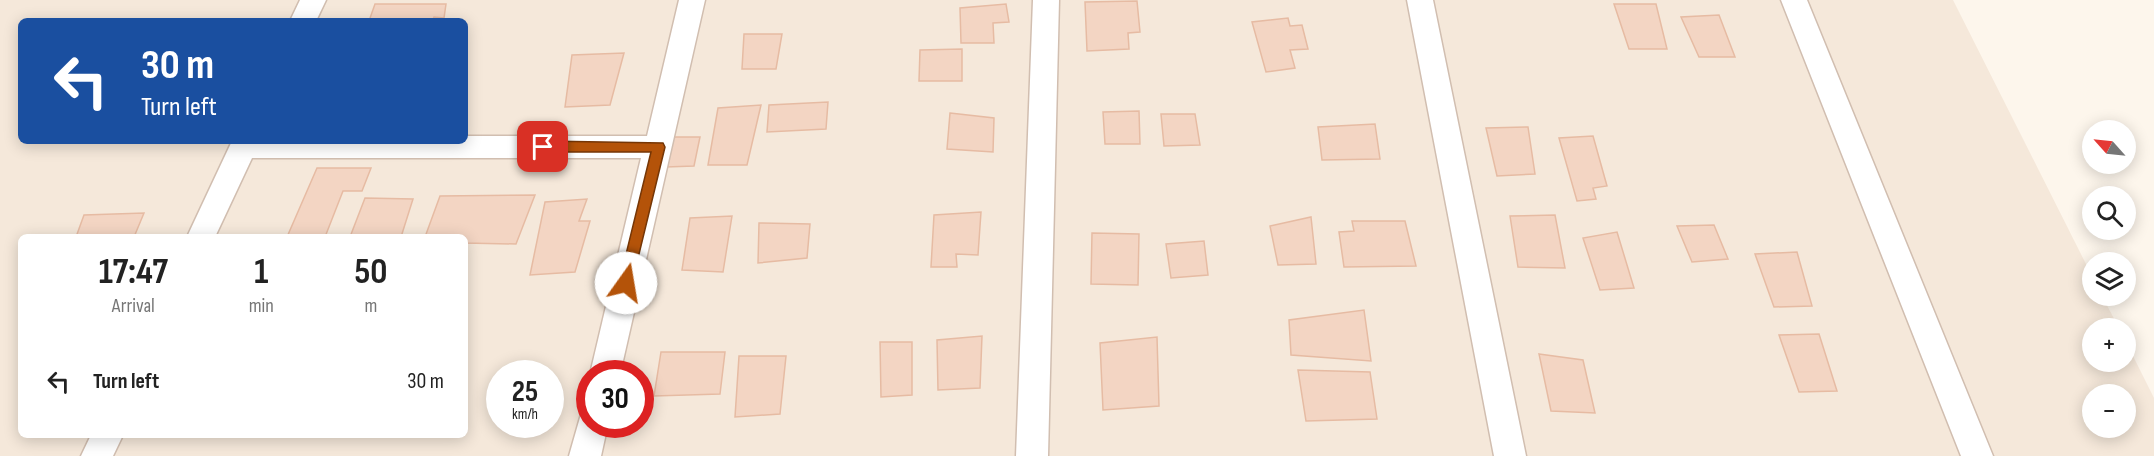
<!DOCTYPE html>
<meta charset="utf-8">
<style>
body{margin:0;font-family:"Sofia Sans Condensed",sans-serif;background:#f2f2f2;color:#222;height:100vh;display:flex;flex-direction:column;font-size:22px;white-space:nowrap}
*{box-sizing:border-box;margin:0}
p{font-size:20px;color:#767676}
.icon{flex:none;width:33px;height:33px;fill:none;stroke:currentColor;stroke-width:2;stroke-linecap:round;stroke-linejoin:round}
.map{position:relative;flex:1;overflow:hidden}
.drawer{position:absolute;left:18px;top:234px;width:450px;height:204px;display:flex;flex-direction:column;background:#fff;border-radius:9px;box-shadow:0 3px 15px #0003}
.drawer>*{flex:none}
.guide{position:absolute;left:18px;top:18px;width:450px;height:126px;border-radius:9px;box-shadow:0 3px 15px #0003;background:#1a4fa0;color:#fff;overflow:hidden}
.needle{width:39px;rotate:297deg}
.tools{position:absolute;left:2082px;top:120px;display:grid;gap:12px}
.tools a{display:grid;place-items:center;width:54px;height:54px;border-radius:50%;background:#fff;box-shadow:0 3px 15px #0003;font-size:30px}
.speed{position:absolute;left:486px;top:360px;display:flex;gap:12px;font-size:30px;font-weight:700;text-align:center}
.speed>*{display:grid;place-content:center;width:78px;height:78px;border-radius:50%;background:#fff;box-shadow:0 3px 15px #0003;line-height:1}
.speed small{font-size:15px;font-weight:400}
.speed .limit{border:9px solid #d22;background:#fff;color:#111}
.pin{position:absolute;display:grid;place-items:center;width:51px;height:51px;color:#fff;margin:-26px;border-radius:12px;box-shadow:0 3px 9px #0006}
.me{position:absolute;width:66px;margin:-33px;rotate:13deg;stroke-linejoin:round;filter:drop-shadow(0 0 4px #0008)}
.turn{display:flex;align-items:center;gap:21px;height:126px;padding:0 24px;font-size:27px}
.turn .icon{width:78px;height:78px;stroke-width:2.5}
.turn b{display:block;font-size:42px;line-height:51px}
.eta{display:flex;justify-content:space-evenly;align-items:center;height:102px;text-align:center}
.eta b{font-size:36px;font-weight:700;line-height:42px}
ul{padding:0;list-style:none}
li{display:flex;align-items:center;gap:18px;height:90px;padding:0 24px}
li div{flex:1}
li b{display:block;font-size:22px}
li em{font-style:normal}
.map>svg:first-child{display:block}
</style>
<div class="map">
<svg width="2154" height="456" viewBox="0 0 2154 456">
<rect width="100%" height="100%" fill="#fdf6ec"/>
<path fill="#f5e8da" fill-rule="evenodd" d="M 0,0 L 1953,0 L 2092,276 L 2092,296 L 2102,296 L 2119,328 L 2092,328 L 2092,362 L 2126,362 L 2126,342 L 2154,398 L 2154,456 L 0,456 ZM 21,21 L 465,21 L 465,141 L 21,141 ZM 21,237 L 465,237 L 465,435 L 21,435 ZM 500,374 L 550,374 L 550,424 L 500,424 ZM 590,374 L 640,374 L 640,424 L 590,424 ZM 2092,394 L 2126,394 L 2126,428 L 2092,428 Z"/>
<path fill="#f3d5c3" stroke="#e6bba3" stroke-width="1.5" d="M 1137,1 L 1140,32 L 1128,33 L 1129,49 L 1087,51 L 1085,2 Z
M 375,4 L 446,4 L 444,18 L 434,17 L 432,21 L 369,21 Z
M 1006,4 L 1009,22 L 993,23 L 994,43 L 961,43 L 960,8 Z
M 1614,4 L 1656,4 L 1667,49 L 1629,49 Z
M 1719,15 L 1735,57 L 1699,57 L 1681,17 Z
M 1288,18 L 1290,26 L 1302,25 L 1308,49 L 1290,50 L 1295,68 L 1266,72 L 1252,22 Z
M 744,34 L 782,34 L 776,69 L 742,69 Z
M 962,49 L 962,81 L 919,81 L 920,50 Z
M 624,53 L 610,105 L 565,107 L 572,55 Z
M 828,102 L 826,129 L 767,132 L 769,105 Z
M 761,105 L 747,165 L 708,165 L 718,108 Z
M 1139,111 L 1140,144 L 1105,144 L 1103,112 Z
M 950,113 L 994,118 L 993,152 L 947,149 Z
M 1161,114 L 1195,114 L 1200,145 L 1164,146 Z
M 1375,124 L 1380,159 L 1322,160 L 1318,127 Z
M 1528,127 L 1535,174 L 1497,176 L 1486,128 Z
M 1593,136 L 1607,186 L 1593,188 L 1596,199 L 1577,201 L 1559,138 Z
M 671,137 L 700,137 L 694,166 L 666,167 Z
M 317,168 L 371,168 L 362,191 L 343,191 L 325,237 L 287,237 Z
M 535,195 L 516,244 L 465,243 L 465,237 L 425,237 L 440,196 Z
M 365,198 L 413,199 L 401,237 L 350,237 Z
M 587,199 L 579,221 L 590,221 L 575,272 L 530,275 L 545,202 Z
M 981,212 L 978,255 L 956,254 L 957,267 L 931,267 L 934,215 Z
M 144,213 L 134,237 L 76,237 L 84,215 Z
M 1555,215 L 1565,268 L 1518,267 L 1510,216 Z
M 732,216 L 723,272 L 682,270 L 690,218 Z
M 1311,217 L 1316,264 L 1278,265 L 1270,226 Z
M 1352,221 L 1405,221 L 1416,266 L 1344,267 L 1339,232 L 1354,231 Z
M 759,223 L 810,224 L 807,258 L 758,263 Z
M 1714,225 L 1728,259 L 1692,262 L 1677,226 Z
M 1617,232 L 1634,288 L 1600,290 L 1583,238 Z
M 1092,233 L 1139,234 L 1138,285 L 1091,284 Z
M 1204,241 L 1208,275 L 1171,278 L 1166,244 Z
M 1797,252 L 1812,306 L 1774,307 L 1755,254 Z
M 1364,310 L 1371,361 L 1291,355 L 1289,320 Z
M 1819,334 L 1837,391 L 1799,392 L 1779,335 Z
M 982,336 L 980,388 L 938,390 L 937,340 Z
M 1157,337 L 1159,406 L 1103,410 L 1100,343 Z
M 880,342 L 912,342 L 912,395 L 881,397 Z
M 661,352 L 725,352 L 720,394 L 654,396 Z
M 1539,354 L 1583,360 L 1595,413 L 1551,411 Z
M 739,356 L 786,356 L 780,414 L 735,417 Z
M 1298,370 L 1370,372 L 1377,419 L 1306,421 Z"/>
<g fill="none" stroke-linecap="round" stroke-linejoin="round">
<defs>
<path id="street" d="M 300,0 L 326,0 L 316,21 L 290,21 Z
M 679,0 L 705,0 L 620,374 L 590,374 L 641,158 L 252,158 L 215,237 L 187,237 L 232,141 L 465,141 L 465,136 L 647,136 Z
M 1033,0 L 1059,0 L 1048,456 L 1016,456 Z
M 1407,0 L 1433,0 L 1526,456 L 1494,456 Z
M 1781,0 L 1807,0 L 1993,456 L 1961,456 Z
M 590,410 L 590,424 L 608,424 L 601,456 L 569,456 L 581,414 Z
M 91,435 L 123,435 L 113,456 L 81,456 Z"/>
</defs>
<use href="#street" stroke="#d1beb0" stroke-width="3"/>
<use href="#street" fill="#fff" fill-rule="evenodd"/>
</g>
<path fill="#b45309" stroke="#753606" stroke-width="1.5" d="M 543,141 L 663,143 L 665,147 L 631,287 L 626,289 L 621,287 L 619,283 L 651,152 L 543,152 L 537,147 Z"/>
</svg>
<div class="tools">
<a><svg class="needle" viewBox="-14 -14 28 28"><path d="M0-13l5 13h-10z" fill="#e53935"/><path d="M0 13l5-13h-10z" fill="#767676"/></svg></a>
<a><svg class="icon" aria-label="search" viewBox="0 0 24 24"><circle cx="10" cy="10" r="6"/><path d="M15 15l6 6"/></svg></a>
<a><svg class="icon" aria-label="layers" viewBox="0 0 24 24"><path d="M12 4l9 5-9 5-9-5zM3 14l9 5 9-5"/></svg></a>
<a>+</a>
<a>−</a>
</div>
<div class="speed"><div>25<small>km/h</small></div><div class="limit">30</div></div>
<div class="pin" style="left:543px;top:147px;background:#d93025"><svg class="icon" aria-label="arrive" viewBox="0 0 24 24"><path d="M6 21V4h12l-3 4 3 4H6"/></svg></div>
<svg class="me" style="left:626px;top:283px" viewBox="-20 -20 40 40"><circle r="19" fill="#fff"/><path d="M0-13L10 11 0 6-10 11z" fill="#b45309"/></svg>
<div class="guide">
<div class="turn"><svg class="icon" aria-label="left" viewBox="0 0 24 24"><path d="M17 20v-9H6M10 6l-5 5 5 5"/></svg><div><b>30 m</b>Turn left</div></div>
</div>
<section class="drawer">
<div class="eta">
<div><b>17:47</b><p>Arrival</p></div>
<div><b>1</b><p>min</p></div>
<div><b>50</b><p>m</p></div>
</div>
<ul>
<li><svg class="icon" aria-label="left" viewBox="0 0 24 24"><path d="M17 20v-9H6M10 6l-5 5 5 5"/></svg><div><b>Turn left</b></div><em>30 m</em></li>
</ul>
</section>
</div>
